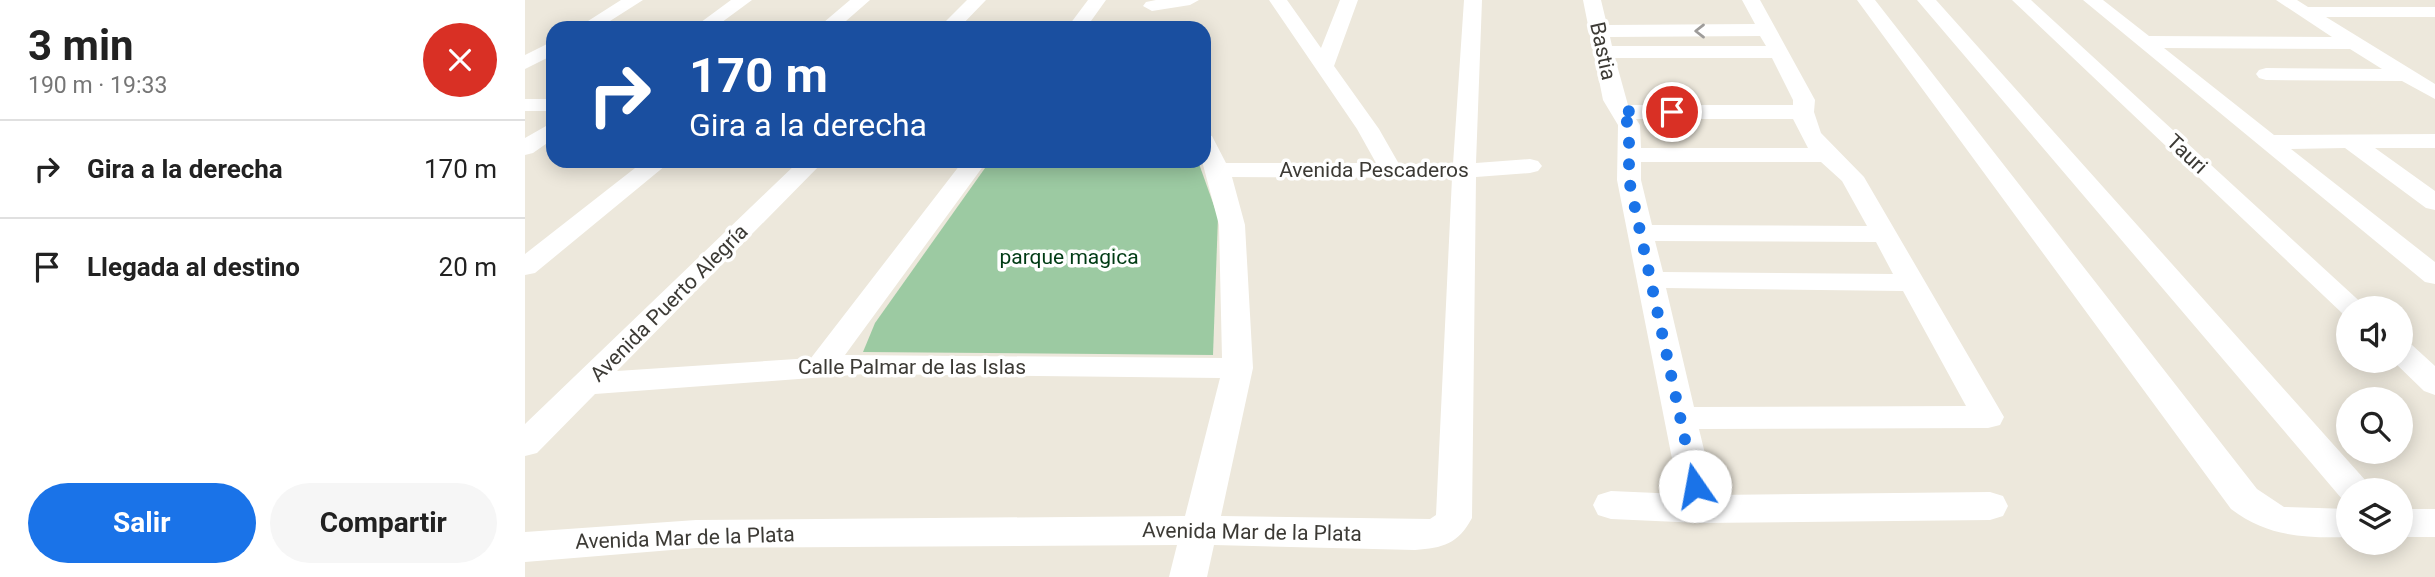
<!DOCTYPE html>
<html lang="es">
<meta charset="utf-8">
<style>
body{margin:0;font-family:Roboto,sans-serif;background:#f6f6f6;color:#222;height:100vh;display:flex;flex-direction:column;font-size:26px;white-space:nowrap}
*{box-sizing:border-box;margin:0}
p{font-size:23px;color:#767676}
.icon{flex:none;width:38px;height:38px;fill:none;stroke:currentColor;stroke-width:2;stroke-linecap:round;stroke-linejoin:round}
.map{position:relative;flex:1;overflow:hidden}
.drawer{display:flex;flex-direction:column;background:#fff;width:525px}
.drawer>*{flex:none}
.hud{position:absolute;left:21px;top:21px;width:665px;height:147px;border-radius:21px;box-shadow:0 4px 18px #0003;background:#1a4fa0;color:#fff;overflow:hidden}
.buttons{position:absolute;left:1811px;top:296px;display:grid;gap:14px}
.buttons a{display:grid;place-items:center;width:77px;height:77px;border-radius:50%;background:#fff;box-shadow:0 4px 18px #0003;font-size:35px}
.pin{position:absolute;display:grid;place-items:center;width:60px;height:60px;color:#fff;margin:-30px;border:4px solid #fff;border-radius:50%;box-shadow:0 2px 7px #0007}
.me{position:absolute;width:77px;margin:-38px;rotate:348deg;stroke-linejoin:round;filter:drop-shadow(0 0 5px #0008)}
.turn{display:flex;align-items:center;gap:24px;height:147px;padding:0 28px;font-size:32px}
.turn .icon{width:91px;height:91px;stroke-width:2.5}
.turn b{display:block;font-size:49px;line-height:60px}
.round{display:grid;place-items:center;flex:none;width:74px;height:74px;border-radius:37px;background:#f6f6f6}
.summary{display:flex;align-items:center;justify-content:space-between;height:119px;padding:0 28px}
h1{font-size:42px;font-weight:700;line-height:52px}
.action{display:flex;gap:14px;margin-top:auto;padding:14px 28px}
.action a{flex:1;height:80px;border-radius:42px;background:#1a73e8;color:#fff;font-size:28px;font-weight:700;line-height:80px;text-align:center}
.action a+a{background:#f6f6f6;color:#222}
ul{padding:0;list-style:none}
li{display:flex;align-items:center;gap:21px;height:98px;padding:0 28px;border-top:2px solid #e0e0e0}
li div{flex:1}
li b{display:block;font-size:26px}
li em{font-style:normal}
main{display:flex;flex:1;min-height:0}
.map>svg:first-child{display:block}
</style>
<main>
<section class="drawer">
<div class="summary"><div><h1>3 min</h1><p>190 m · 19:33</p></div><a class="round" style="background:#d93025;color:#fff"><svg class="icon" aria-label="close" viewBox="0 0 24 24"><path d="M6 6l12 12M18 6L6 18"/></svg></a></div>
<ul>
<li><svg class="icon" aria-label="right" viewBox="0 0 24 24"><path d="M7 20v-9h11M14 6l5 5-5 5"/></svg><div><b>Gira a la derecha</b></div><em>170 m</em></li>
<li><svg class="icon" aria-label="arrive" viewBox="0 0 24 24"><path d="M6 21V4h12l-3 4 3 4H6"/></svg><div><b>Llegada al destino</b></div><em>20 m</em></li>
</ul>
<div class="action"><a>Salir</a><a>Compartir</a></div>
</section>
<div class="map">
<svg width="1910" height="577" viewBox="0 0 1910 577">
<rect width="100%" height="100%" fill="#ede8dc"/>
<path fill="#9ccaa2" d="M 465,161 L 673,161 L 693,217 L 688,355 L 338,352 L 350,323 Z"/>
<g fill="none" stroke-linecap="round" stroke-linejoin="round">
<path fill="#fff" fill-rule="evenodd" d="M 96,0 L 118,0 L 74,28 L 52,28 Z
M 206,0 L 227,0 L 189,28 L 168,28 Z
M 325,0 L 345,0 L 313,28 L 292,28 Z
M 442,0 L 461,0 L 434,28 L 414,28 Z
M 563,0 L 581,0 L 561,28 L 542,28 Z
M 631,0 L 674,0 L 665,5 L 627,11 L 618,6 L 621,2 Z
M 744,0 L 762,0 L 796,48 L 815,0 L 833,0 L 809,66 L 854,129 L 874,164 L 928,164 L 939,0 L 957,0 L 951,163 L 1005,159 L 1013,161 L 1017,166 L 1013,171 L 1005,173 L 951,177 L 947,518 C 933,544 918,548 890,550 L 689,545 L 682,577 L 644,577 L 652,545 L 171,548 L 0,562 L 0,532 L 171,520 L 660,516 L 695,378 L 340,374 L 70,394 L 12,453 L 0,456 L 0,424 L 274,161 L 299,161 L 92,371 L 286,358 L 438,161 L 462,161 L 320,355 L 697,358 L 694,225 L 677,161 L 679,134 L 687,136 L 701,163 L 851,163 L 832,129 ZM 707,177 L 927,178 L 911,515 L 905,519 L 696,516 L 728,368 L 720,225 Z
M 1058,0 L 1076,0 L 1082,25 L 1230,24 L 1217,0 L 1235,0 L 1290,100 L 1289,112 L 1296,133 L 1339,177 L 1479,417 L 1475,425 L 1463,428 L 1174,429 L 1190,495 L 1465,492 L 1478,496 L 1483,506 L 1478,516 L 1465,520 L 1175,523 L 1086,519 L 1073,515 L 1068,505 L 1073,495 L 1086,491 L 1154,494 L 1092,180 L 1093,125 L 1078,100 ZM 1235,36 L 1241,46 L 1087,46 L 1085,37 ZM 1090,58 L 1247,58 L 1268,100 L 1268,105 L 1103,105 ZM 1111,119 L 1268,119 L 1283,148 L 1116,148 L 1115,125 ZM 1116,162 L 1296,162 L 1317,181 L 1342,226 L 1127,225 L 1116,180 ZM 1130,241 L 1351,242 L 1368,274 L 1138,272 ZM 1141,288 L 1378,291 L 1441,406 L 1169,407 Z
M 1332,0 L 1350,0 L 1732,489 L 1759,507 L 1824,509 L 1824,537 C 1779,538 1743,537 1706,509 Z
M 1392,0 L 1411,0 L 1841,481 L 1847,490 L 1824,490 L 1824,502 L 1817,499 Z
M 1487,0 L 1506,0 L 1842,308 L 1824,308 L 1824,316 L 1818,314 Z
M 1558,0 L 1578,0 L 1624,36 L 1807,37 L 1751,0 L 1772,0 L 1783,7 L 1910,7 L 1910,17 L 1801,17 L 1910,84 L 1910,99 L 1877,81 L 1741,80 L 1734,78 L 1731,74 L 1734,70 L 1741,68 L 1857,69 L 1825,49 L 1639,48 L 1749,135 L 1910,134 L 1910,148 L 1850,148 L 1910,191 L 1910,210 L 1901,208 L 1820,148 L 1766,149 L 1910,262 L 1910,284 L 1900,282 Z
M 28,41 L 28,55 L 0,69 L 0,55 Z
M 0,99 L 28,99 L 28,111 L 0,111 Z
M 28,122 L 28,139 L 8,153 L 0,155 L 0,138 Z
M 119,161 L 146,161 L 10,273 L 0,275 L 0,254 Z
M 1876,342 L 1887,345 L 1910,366 L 1910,395 L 1899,391 L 1867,360 L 1876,360 Z
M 1876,509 L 1910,509 L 1910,537 L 1876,537 Z"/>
</g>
<defs><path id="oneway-chevron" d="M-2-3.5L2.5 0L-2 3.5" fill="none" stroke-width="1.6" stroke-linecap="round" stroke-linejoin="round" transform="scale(1.75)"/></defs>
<use stroke="#9e9c9a" href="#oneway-chevron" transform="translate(1175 31) rotate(180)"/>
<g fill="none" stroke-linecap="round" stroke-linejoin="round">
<path stroke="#1a73e8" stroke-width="12" stroke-dasharray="0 21.6" d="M 1147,112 L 1095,111 L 1104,125 L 1104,180 L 1170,486"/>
</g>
<g text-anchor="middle" stroke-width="7" stroke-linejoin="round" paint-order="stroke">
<g font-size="21" fill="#3c3a35" stroke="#fff">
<text transform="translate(1078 51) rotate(78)" y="7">Bastia</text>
<text transform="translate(1662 154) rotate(43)" y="7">Tauri</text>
<text x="849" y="177">Avenida Pescaderos</text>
<text transform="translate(144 303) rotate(-45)" y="7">Avenida Puerto Alegría</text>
<text x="387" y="374">Calle Palmar de las Islas</text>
<text transform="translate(727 532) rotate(1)" y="7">Avenida Mar de la Plata</text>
<text transform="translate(160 538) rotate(-2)" y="7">Avenida Mar de la Plata</text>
</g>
<g font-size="21" fill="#003b14" stroke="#fff">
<text x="544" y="264">parque magica</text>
</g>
</g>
</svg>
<div class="buttons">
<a><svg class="icon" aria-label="sound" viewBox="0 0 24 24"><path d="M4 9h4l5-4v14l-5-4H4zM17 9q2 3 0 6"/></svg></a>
<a><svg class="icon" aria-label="search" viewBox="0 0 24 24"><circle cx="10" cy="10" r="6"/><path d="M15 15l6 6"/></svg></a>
<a><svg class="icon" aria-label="layers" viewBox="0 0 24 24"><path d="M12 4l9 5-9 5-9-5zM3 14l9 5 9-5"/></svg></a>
</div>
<div class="pin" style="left:1147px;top:112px;background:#d93025"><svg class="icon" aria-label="arrive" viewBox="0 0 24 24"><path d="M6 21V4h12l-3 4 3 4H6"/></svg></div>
<svg class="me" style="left:1170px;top:486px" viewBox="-20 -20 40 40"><circle r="19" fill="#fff"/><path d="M0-13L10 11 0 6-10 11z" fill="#1a73e8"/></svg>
<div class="hud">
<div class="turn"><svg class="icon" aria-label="right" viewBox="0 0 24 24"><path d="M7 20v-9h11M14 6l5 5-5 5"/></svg><div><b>170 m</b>Gira a la derecha</div></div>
</div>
</div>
</main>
